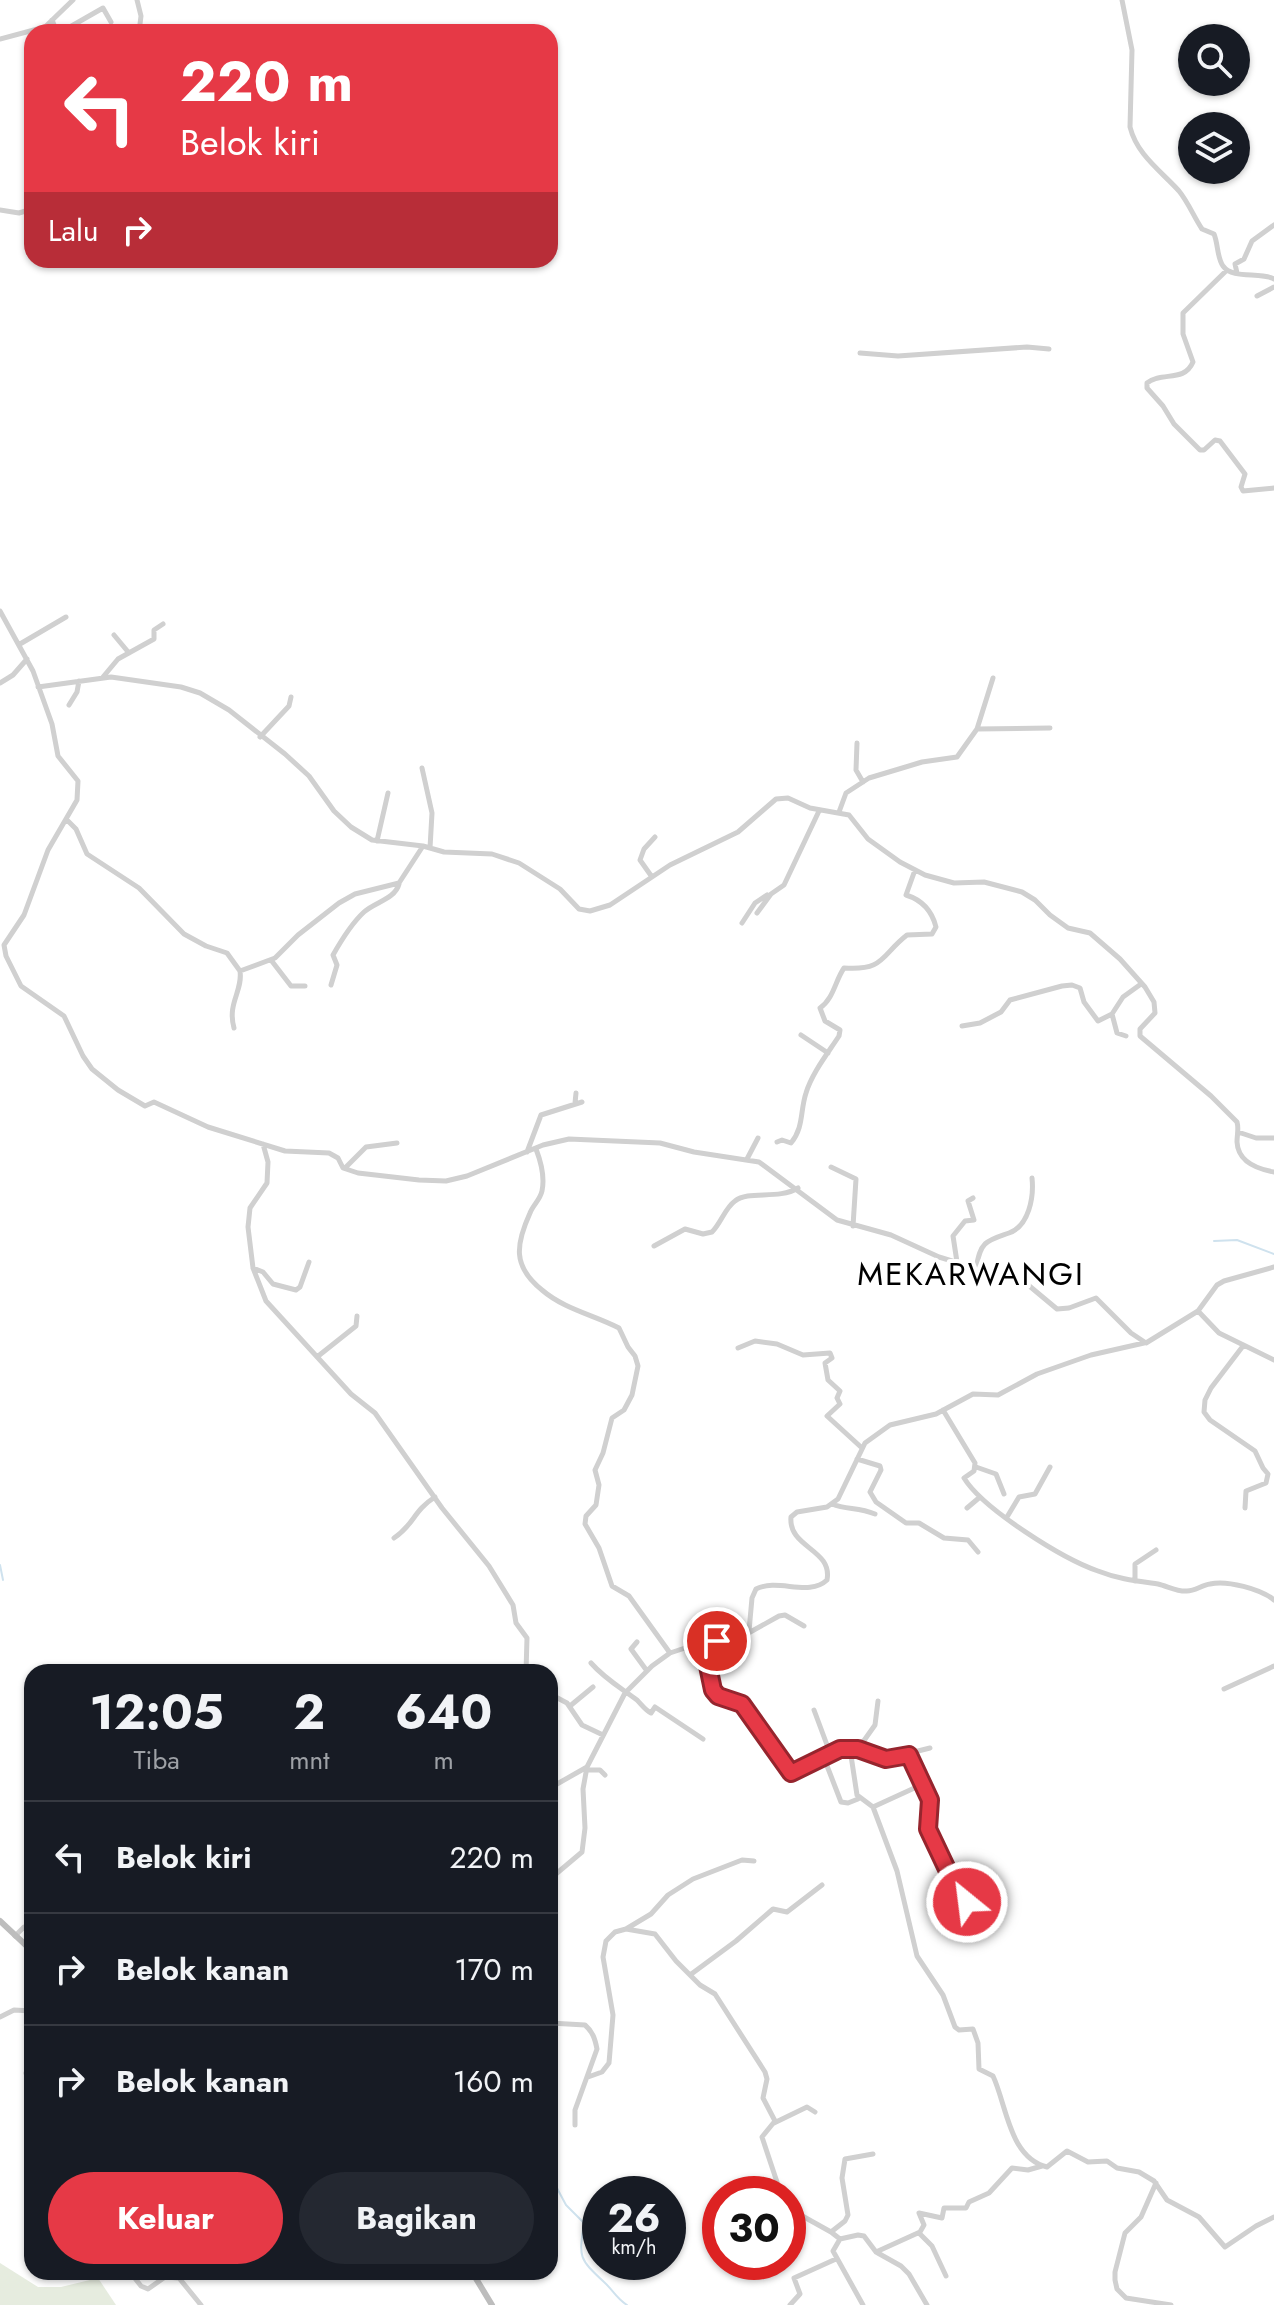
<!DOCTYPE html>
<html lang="id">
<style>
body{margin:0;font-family:Jost,sans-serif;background:#242831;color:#f1f3f6;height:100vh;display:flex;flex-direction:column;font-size:30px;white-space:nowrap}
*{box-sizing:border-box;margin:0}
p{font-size:26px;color:#9ea1a6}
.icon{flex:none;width:44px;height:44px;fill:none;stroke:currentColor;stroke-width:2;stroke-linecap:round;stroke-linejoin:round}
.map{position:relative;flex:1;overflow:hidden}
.drawer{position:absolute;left:24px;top:1664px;width:534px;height:616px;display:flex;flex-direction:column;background:#171b24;border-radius:24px;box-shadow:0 2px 6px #0004}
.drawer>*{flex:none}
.banner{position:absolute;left:24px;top:24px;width:534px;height:244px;border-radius:24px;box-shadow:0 2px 6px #0004;background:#e63946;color:#fff;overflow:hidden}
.fabs{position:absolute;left:1178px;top:24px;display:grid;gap:16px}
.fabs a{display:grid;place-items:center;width:72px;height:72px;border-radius:50%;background:#171b24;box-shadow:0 2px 6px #0004;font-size:40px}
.speed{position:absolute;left:582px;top:2176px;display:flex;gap:16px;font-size:40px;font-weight:700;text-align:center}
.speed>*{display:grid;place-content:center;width:104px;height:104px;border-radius:50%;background:#171b24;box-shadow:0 2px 6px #0004;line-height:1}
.speed small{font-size:20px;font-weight:400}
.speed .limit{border:12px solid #d22;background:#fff;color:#111}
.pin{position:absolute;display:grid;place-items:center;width:68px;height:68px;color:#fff;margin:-34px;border:4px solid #fff;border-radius:50%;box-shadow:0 2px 8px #0007}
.me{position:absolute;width:88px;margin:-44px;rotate:331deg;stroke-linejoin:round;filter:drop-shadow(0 0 6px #0008)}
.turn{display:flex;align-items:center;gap:28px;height:168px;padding:0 24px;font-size:36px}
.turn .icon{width:104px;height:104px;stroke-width:2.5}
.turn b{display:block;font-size:56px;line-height:68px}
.then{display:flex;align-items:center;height:76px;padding:0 24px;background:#0003;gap:16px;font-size:30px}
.eta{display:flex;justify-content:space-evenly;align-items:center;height:136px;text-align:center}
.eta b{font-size:48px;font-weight:700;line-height:56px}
.primary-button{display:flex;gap:16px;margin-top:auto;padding:16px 24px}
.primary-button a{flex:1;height:92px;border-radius:48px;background:#e63946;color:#fff;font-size:32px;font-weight:700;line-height:92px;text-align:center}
.primary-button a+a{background:#242831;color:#f1f3f6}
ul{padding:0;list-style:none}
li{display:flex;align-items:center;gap:24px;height:112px;padding:0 24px;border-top:2px solid #363941}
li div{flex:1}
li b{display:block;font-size:30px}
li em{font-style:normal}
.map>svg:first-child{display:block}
</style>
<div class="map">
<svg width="1274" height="2305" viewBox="0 0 1274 2305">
<rect width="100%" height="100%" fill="#fff"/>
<path fill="#e6ecdf" d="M 0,2263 L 38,2287 L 61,2287 L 98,2278 L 116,2305 L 0,2305 Z"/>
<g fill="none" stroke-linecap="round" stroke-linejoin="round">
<path stroke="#cfe2ee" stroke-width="2" d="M 1214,1241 L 1237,1240 L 1274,1254
M 0,1565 L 3,1580
M 550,2175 L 566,2205 L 584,2223 C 579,2257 578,2258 604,2282 C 613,2290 616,2298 627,2305"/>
<path stroke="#d0d0d0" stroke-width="5" d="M 137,0 L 141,16 L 139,32
M 1122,0 L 1132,50 L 1130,127 C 1137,155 1161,171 1179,191 C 1188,202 1194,217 1202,229 L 1214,234 C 1218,243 1217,258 1223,266 C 1233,280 1260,271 1274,279
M 52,20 L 57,32
M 61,32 L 103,8 L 111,22
M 0,39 L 45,27 L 73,0
M 0,210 L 19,213 L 32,209
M 77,260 L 79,265 L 91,260
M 1227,270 L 1183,313 L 1183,334 L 1193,362 C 1184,383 1162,371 1147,383 L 1147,388 L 1163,406 L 1174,424 L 1200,450 L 1204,450 L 1215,440 L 1220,441 L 1245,474 L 1241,487 L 1243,491 L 1274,488
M 1237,273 L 1235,264 L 1244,259 L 1252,241 L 1274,225
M 1257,296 L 1274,287
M 860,353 L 898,356 L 1027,347 L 1049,349
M 0,611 L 33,671 L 52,724 L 58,756 L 78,781 L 77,800 L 48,850 L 24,915 L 4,945 L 6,956 L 21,986 L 64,1016 L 83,1056 L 92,1069 L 118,1090 L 145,1106 L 154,1102 L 208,1127 L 285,1151 L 329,1153 L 338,1158 L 343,1168 L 358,1173 L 419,1180 L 446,1181 L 467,1176 L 543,1145 L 569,1139 L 660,1143 L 694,1152 L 759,1162 L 837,1220 L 891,1235 L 939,1257 L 1027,1284 L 1057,1309 L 1069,1308 L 1096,1298 L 1131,1333 L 1146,1343 L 1198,1311 L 1217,1285 L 1224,1281 L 1274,1267
M 114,635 L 129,653
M 20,644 L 66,617
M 103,677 L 118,659 L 154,639 L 154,630 L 163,624
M 0,683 L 13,675 L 27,659
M 38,687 L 111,677 L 181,687 L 200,693 L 229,710 L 285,754 L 309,776 L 334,811 L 351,827 L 372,840 L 423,846
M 69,705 L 77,692 L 79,681
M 977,729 L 1050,728
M 260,737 L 289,706 L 291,697
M 857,743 L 856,770 L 863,782
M 422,768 L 432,813 L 430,848
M 839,812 L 846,793 L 869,778 L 922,762 L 957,757 L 977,729 L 993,678
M 66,819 L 76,829 L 87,854 L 139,888 L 184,934 L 206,946 L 227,953 L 240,971 L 275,958 L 298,935 L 339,903 L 355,894 L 399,883 L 423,846 L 444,852 L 492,854 L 519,863 L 560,889 L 579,909 L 590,911 L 610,905 L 670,865 L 738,832 L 776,799 L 788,798 L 810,808 L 849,815 L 868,839 L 900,862 L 925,875 L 954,883 L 984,882 L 1022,892 L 1035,900 L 1050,915 L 1068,928 L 1090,933 L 1120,959 L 1145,987 L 1154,1002 L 1155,1013 L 1140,1029 L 1140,1036 L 1211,1096 L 1237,1122 C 1239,1129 1237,1134 1237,1142 C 1238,1162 1257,1169 1274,1172
M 377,841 L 388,793
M 652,877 L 640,860 L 644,849 L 655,837
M 757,913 L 771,894 L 784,885 L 819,811
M 742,923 L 755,903 L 767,895
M 271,960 L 291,986 L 305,986
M 331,985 L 337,965 L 333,955 C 342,939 351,924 364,912 C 375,902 395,899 399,884
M 1112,1014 L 1117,1033 L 1126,1036
M 962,1026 L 980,1023 L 1001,1012 L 1010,1000 L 1062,986 L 1072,985 L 1080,988 L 1084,1002 L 1098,1021 L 1112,1014 L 1123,997 L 1141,984
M 234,1028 C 227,1003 243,991 240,971
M 801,1035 L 828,1053
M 575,1103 L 576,1093
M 1238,1132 L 1256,1138 L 1274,1138
M 777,1142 L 782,1140 L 791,1143 C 804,1127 800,1111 806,1093 C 812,1073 828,1053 839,1036 L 840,1030 L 825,1021 L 820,1008 C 834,998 835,981 844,968 C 885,971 881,955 907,935 L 932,934 L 936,927 C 932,911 922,900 906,895 L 915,870
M 263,1144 L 268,1162 L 267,1183 L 250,1208 L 248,1227 L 253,1268 L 266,1301 L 351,1394 L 375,1413 L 442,1508 L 489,1566 L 513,1605 L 516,1623 L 527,1638 L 526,1672
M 536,1149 C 541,1162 545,1177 542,1191 C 540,1200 533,1205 530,1213 C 516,1244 512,1266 542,1290 C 564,1309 594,1315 619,1328 L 628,1347 L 635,1356 L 638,1366 L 632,1395 L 624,1410 L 612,1418 L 603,1453 L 595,1470 L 599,1485 L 596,1505 L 586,1516 L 585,1524 L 599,1548 L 612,1586 L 629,1596 L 670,1653
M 527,1152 L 541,1115 L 582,1102
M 747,1159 L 758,1138
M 831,1167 L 856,1179 L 853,1226
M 345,1168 L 366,1147 L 397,1143
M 654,1246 L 685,1229 L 703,1234 L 712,1232 C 721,1223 725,1208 735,1201 C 749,1190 778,1200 798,1188
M 957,1262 L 953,1236 L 965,1221 L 974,1220 L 968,1201 L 973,1198
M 253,1268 L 263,1272 L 273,1284 L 296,1290 L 300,1287 L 309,1262
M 976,1268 C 978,1259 979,1250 985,1244 C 992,1238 1001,1236 1009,1233 C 1029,1226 1034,1197 1032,1178
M 1198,1311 L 1219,1333 L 1274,1360
M 1243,1346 L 1211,1388 L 1205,1400 L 1204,1412 L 1210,1420 L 1255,1451 L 1263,1468 L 1268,1474 L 1266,1483 L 1246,1491 L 1245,1508
M 738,1348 L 755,1341 L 777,1344 L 803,1355 L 830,1353 L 832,1358 L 825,1363 L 828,1380 L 840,1391 L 837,1398 L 840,1404 L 827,1416 L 862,1448
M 317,1357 L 356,1326 L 357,1316
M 943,1410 L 975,1463 L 974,1471 L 964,1478 C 983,1509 1063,1559 1098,1571 C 1118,1579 1137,1581 1158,1584 C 1167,1586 1178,1592 1187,1591 C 1195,1591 1202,1585 1210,1584 C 1227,1580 1261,1589 1274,1600
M 857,1459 L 880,1466 L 881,1470 L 870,1492 L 876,1502 L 906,1523 L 919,1523 L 944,1538 L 968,1540 L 978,1552
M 976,1467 L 996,1474 L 1004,1494
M 832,1504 C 847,1510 858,1507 875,1514
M 967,1508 L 980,1497
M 1007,1517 L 1019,1497 L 1035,1494 L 1050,1467
M 394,1538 C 414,1525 413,1511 435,1497
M 1135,1581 L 1135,1564 L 1156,1550
M 749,1631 L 752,1598 L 756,1589 C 778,1578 809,1597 827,1580 C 833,1549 788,1548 791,1517 L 797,1512 L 827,1507 L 838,1499 L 865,1443 L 890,1425 L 936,1414 L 973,1394 L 998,1395 L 1037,1374 L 1091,1355 L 1144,1343
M 637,1642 L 631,1649 L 647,1671
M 703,1642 L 713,1690 L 718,1696 L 742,1704 L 791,1773 C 812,1768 827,1749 850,1749 L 857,1795 L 873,1807 L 897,1871 L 917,1956 L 943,1995 L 955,2027 L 959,2030 L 973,2029 L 978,2043 L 979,2069 L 993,2076 C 1007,2106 1009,2157 1047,2167 L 1067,2151 L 1088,2162 L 1107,2161 L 1117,2168 L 1139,2172 L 1154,2181 L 1167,2200 L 1199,2217 L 1225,2247 L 1256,2226 L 1274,2217
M 591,1663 C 605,1679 621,1688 637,1700 C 642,1705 645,1710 651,1713 L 655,1707 L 703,1739
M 1224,1689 L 1274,1666
M 550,1694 L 567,1703 L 582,1725 L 603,1735
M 570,1706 L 593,1687
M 814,1710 L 830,1753
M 850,1749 L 858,1749 L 875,1725 L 878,1701
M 858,1749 L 886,1759 L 930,1748
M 824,1758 L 841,1802 L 848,1803 L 858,1799
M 587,1770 L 600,1770 L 605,1775
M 921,1785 L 930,1800 L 928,1829 L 955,1886 L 964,1894 L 967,1902
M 550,1788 L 587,1767
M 873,1807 L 921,1785 L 909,1755
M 550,1879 L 582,1852 L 585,1828 L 583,1789 L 587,1767 L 625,1693 L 652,1666 L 670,1653 L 703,1642 L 736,1640 L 779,1616 L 785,1615 L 804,1626
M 626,1929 L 651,1914 L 668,1895 L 693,1879 L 742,1860 L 754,1861
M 15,1936 L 24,1927 L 32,1933
M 690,1975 L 736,1941 L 773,1909 L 787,1912 L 822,1885
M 0,2017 L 14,2010 L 32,2011
M 550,2023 L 585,2025 C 593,2032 595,2039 597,2049 L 575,2110 L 575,2125
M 32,2068 L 26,2073 L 32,2095
M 588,2077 L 602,2072 L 609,2063 L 613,2015 L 603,1957 L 606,1941 L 615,1932 L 626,1929 L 655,1934 L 676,1961 L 700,1985 L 715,1994 L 765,2072 L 767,2079 L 763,2098 L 775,2121 L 762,2137 L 781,2194
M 774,2123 L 807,2107 L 815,2112
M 1156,2183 L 1141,2217 L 1125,2233 L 1115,2272 L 1115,2280 L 1117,2289 L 1126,2298 L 1171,2305
M 788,2208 L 831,2232 L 840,2239 L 858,2235 L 864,2236 L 876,2252 L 901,2266 L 909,2274 L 927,2305
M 831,2232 L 845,2221 L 848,2215 L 842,2178 L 845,2159 L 873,2154
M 919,2233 L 932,2246 L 946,2276
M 840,2239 L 833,2251 L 863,2305
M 876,2252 L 920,2232 L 924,2225 L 919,2213 L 942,2218 L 944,2208 L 966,2208 L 969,2202 L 989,2193 L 1012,2168 L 1028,2170 L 1042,2166
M 130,2272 L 141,2286 L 148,2289 L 165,2277 L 179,2278 L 201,2305
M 790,2305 L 800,2294 L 794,2278 L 836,2259"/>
<path stroke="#bdbdbd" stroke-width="6" d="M 0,1921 L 32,1951
M 472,2272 L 492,2305"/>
</g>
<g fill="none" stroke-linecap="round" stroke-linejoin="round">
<defs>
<path id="route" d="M 717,1641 L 703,1642 L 713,1690 L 718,1696 L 742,1704 L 791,1773 L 840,1749 L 858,1749 L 886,1759 L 909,1755 L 930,1800 L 928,1829 L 955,1886 L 964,1894 L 967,1902"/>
</defs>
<use href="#route" stroke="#96252e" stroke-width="20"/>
<use href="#route" stroke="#e63946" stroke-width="14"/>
</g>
<g text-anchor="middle" stroke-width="8" stroke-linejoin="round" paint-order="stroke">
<g font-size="32" letter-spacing="2" fill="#000" stroke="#fff">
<text x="971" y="1285">MEKARWANGI</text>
</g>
</g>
</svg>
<div class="fabs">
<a><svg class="icon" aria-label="search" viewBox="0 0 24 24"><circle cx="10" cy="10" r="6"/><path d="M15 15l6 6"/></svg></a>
<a><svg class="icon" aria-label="layers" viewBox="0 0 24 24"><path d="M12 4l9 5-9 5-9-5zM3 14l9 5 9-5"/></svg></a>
</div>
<div class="speed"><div>26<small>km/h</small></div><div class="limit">30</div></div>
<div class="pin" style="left:717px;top:1641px;background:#d93025"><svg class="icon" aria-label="arrive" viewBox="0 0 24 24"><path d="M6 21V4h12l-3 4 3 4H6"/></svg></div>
<svg class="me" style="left:967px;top:1902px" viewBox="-20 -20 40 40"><circle r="17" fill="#e63946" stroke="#fff" stroke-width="3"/><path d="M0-11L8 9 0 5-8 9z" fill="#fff"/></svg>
<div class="banner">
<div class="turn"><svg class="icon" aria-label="left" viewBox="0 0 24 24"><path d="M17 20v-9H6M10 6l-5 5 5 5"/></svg><div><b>220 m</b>Belok kiri</div></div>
<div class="then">Lalu<svg class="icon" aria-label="right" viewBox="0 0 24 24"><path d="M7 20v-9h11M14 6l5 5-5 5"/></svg></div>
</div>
<section class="drawer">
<div class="eta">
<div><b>12:05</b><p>Tiba</p></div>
<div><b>2</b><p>mnt</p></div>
<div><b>640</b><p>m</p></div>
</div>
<ul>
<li><svg class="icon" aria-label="left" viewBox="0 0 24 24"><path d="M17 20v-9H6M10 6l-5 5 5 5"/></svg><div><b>Belok kiri</b></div><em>220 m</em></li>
<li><svg class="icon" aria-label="right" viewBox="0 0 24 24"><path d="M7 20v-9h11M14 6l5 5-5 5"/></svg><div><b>Belok kanan</b></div><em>170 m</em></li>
<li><svg class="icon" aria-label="right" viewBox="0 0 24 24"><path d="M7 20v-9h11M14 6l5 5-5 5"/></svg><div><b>Belok kanan</b></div><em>160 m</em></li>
</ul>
<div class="primary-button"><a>Keluar</a><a>Bagikan</a></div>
</section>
</div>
